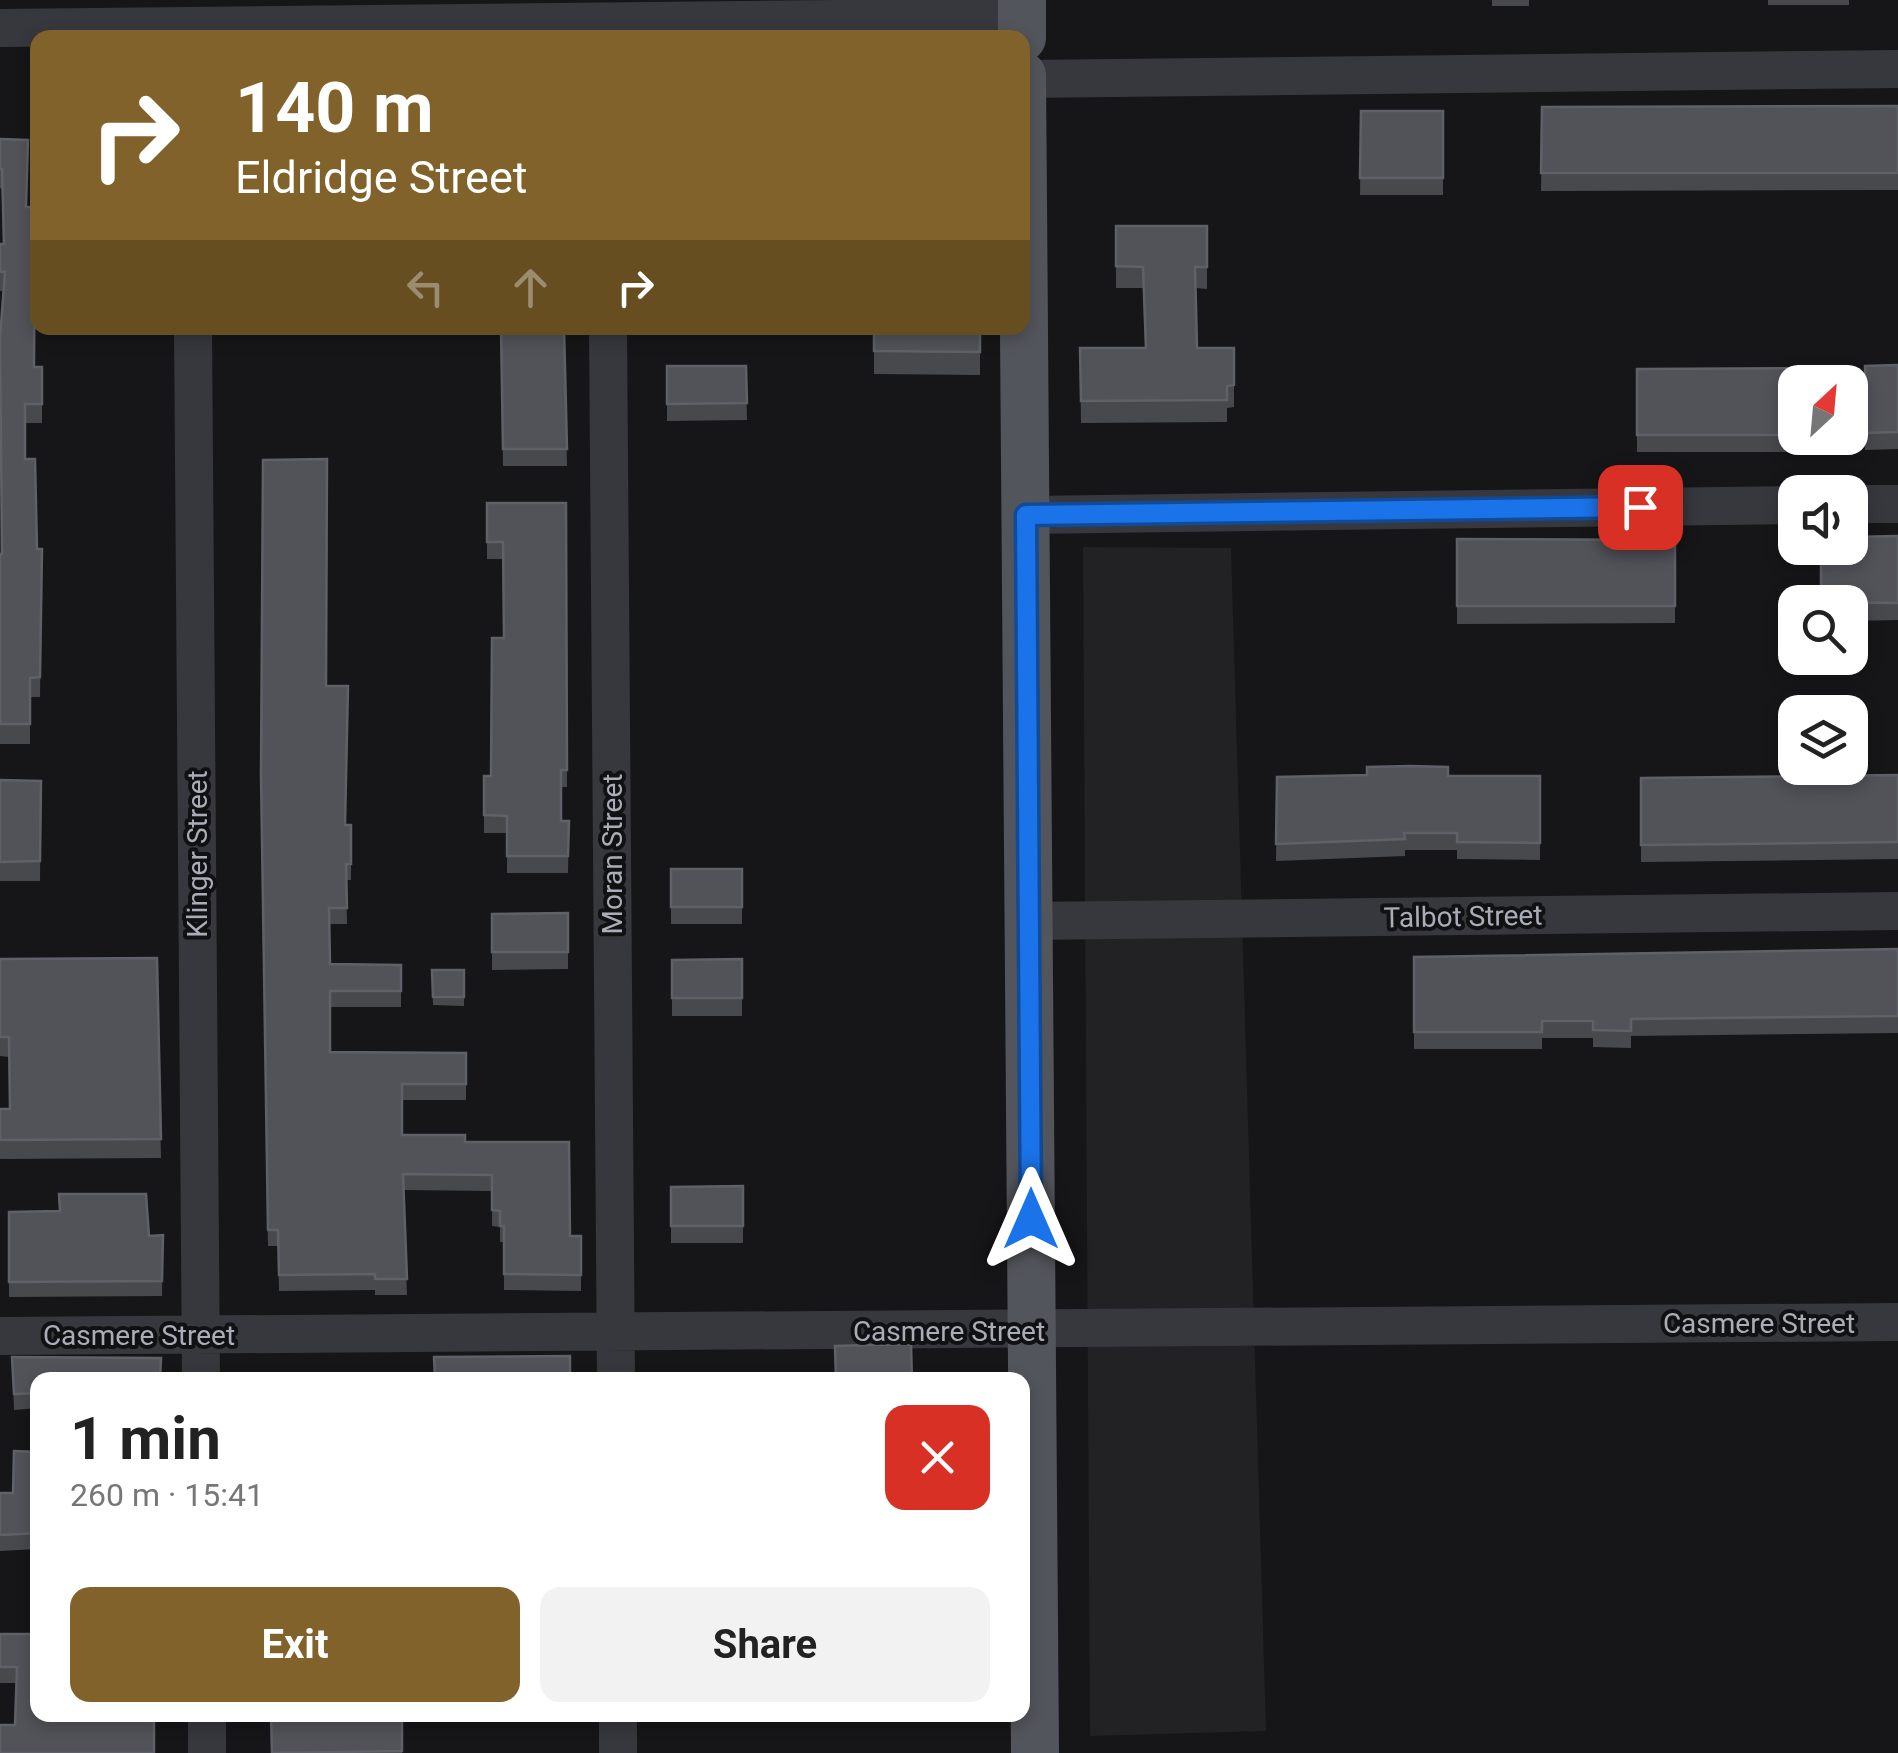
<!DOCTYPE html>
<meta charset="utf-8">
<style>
body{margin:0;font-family:Roboto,sans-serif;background:#f2f2f2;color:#222;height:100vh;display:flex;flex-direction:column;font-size:38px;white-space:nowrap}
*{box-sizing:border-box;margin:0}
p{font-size:32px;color:#767676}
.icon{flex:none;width:55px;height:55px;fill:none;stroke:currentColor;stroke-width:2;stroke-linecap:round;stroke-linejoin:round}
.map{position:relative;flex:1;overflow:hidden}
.drawer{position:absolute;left:30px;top:1372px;width:1000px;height:350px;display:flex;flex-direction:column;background:#fff;border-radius:20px;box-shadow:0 5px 15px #0003}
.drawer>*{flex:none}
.guide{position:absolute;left:30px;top:30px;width:1000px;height:305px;border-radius:20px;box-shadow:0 5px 15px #0003;background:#80622a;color:#fff;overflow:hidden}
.needle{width:65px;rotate:26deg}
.tools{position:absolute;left:1778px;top:365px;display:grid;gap:20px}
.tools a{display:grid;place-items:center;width:90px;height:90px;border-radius:20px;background:#fff;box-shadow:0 5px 15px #0003;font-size:50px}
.pin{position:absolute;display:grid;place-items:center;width:85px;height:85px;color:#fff;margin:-42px;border-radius:20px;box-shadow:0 5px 15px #0006}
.me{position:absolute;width:110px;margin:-55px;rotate:0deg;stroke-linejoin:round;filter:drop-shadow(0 0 8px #0008)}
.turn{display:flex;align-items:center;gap:35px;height:210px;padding:0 40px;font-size:45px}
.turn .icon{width:130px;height:130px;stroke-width:2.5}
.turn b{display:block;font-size:70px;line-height:85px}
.lanes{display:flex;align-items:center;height:95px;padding:0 40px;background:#0003;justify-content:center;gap:50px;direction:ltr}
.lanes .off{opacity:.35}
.round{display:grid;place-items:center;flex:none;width:105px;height:105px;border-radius:20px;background:#f2f2f2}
.headline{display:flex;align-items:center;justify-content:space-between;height:170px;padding:0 40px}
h1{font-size:60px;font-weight:700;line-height:75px}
.primary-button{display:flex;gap:20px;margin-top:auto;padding:20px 40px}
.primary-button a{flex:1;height:115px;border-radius:20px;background:#80622a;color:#fff;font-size:40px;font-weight:700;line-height:115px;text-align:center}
.primary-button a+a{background:#f2f2f2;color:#222}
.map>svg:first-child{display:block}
</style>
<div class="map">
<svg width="1898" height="1753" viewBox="0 0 1898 1753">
<rect width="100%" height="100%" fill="#161618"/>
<path fill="#222225" d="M 1083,547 L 1231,548 L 1266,1731 L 1090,1736 Z"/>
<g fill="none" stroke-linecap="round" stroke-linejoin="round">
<path stroke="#37383d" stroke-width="38" d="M 0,28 L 1022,17
M 1023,79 L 1898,69
M 193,328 L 201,1380
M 608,328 L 616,1380
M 1850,504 L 1898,504
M 1026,515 L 1795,505
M 1029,921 L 1898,911
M 0,1336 L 1898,1322
M 207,1715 L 207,1753
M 618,1715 L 618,1753"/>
<path stroke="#53555c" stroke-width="48" d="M 1022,38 L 1022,0
M 1022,75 L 1035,1753"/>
</g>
<path fill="#47494d" d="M 1492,0 L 1529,0 L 1529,6 L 1492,6 Z
M 1768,0 L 1849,0 L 1849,5 L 1768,5 Z
M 1898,106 L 1898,190 L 1541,191 L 1542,107 Z
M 1361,111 L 1443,111 L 1443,195 L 1360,195 Z
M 0,139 L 27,207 L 34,367 L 42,367 L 42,423 L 25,423 L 25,459 L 37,549 L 42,569 L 40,697 L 30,697 L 30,744 L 0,744 L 0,554 L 2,554 L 0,338 L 3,291 L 0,291 L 0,244 L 3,244 L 2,189 L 0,188 Z
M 1116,226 L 1207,226 L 1207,289 L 1196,288 L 1197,348 L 1234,348 L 1234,407 L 1227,408 L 1227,422 L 1081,423 L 1080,348 L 1145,348 L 1143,288 L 1116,288 Z
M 491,328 L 564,328 L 567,466 L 503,466 L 501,329 L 491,329 Z
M 874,328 L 980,328 L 980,375 L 874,374 Z
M 1898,365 L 1898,449 L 1865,450 L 1865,366 Z
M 667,366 L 746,366 L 747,420 L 667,421 Z
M 1637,369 L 1795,382 L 1795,438 L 1810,438 L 1810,452 L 1637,452 Z
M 487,503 L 566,503 L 567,787 L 561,787 L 561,821 L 569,821 L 568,873 L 507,873 L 507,833 L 484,833 L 484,776 L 491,776 L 504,638 L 503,559 L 487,559 Z
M 1898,536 L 1898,620 L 1850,621 L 1850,602 Z
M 1457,539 L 1675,540 L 1675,623 L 1457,624 Z
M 326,686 L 351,864 L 351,880 L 346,880 L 347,924 L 329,924 L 330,964 L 401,965 L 401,1007 L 330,1007 L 330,1052 L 466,1053 L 466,1100 L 402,1100 L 402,1135 L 465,1142 L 570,1236 L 581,1236 L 581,1291 L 504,1290 L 504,1242 L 500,1242 L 500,1227 L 492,1226 L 492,1191 L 403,1190 L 407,1295 L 375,1295 L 375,1290 L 279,1291 L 278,1246 L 268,1246 L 261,775 Z
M 1367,775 L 1540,776 L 1540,860 L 1457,859 L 1457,850 L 1405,850 L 1405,856 L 1276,861 L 1277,777 Z
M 1898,775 L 1898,859 L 1641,862 L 1641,778 Z
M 0,780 L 41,781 L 40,881 L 0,881 Z
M 671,869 L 742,869 L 742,924 L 671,924 Z
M 568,913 L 568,969 L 492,970 L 492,914 Z
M 1898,949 L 1898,1033 L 1631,1036 L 1631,1048 L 1593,1047 L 1593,1038 L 1542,1038 L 1542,1049 L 1414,1049 L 1414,957 Z
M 157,958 L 161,1158 L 0,1159 L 0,1109 L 10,1109 L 9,1057 L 0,1056 L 0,959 Z
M 742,959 L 742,1016 L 672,1016 L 672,960 Z
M 432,970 L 464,970 L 464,1006 L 433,1005 Z
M 743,1186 L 743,1243 L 671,1243 L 671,1187 Z
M 59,1194 L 149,1236 L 163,1235 L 162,1296 L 9,1297 L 9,1212 L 59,1211 Z
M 12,1357 L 38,1380 L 38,1408 L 14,1410 Z
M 38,1452 L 38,1549 L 0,1551 L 0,1493 L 13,1493 Z
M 0,1634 L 154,1753 L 15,1725 L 16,1683 L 0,1683 Z
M 403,1715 L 402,1753 L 271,1753 Z"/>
<path fill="#525359" stroke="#5f6168" stroke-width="2.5" d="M 1898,106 L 1898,173 L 1541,173 L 1542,107 Z
M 1361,111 L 1443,111 L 1443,178 L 1360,178 Z
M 0,139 L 28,140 L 26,207 L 35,207 L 34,367 L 42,367 L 42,404 L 25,404 L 25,459 L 35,459 L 37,549 L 42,549 L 40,677 L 30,678 L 30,724 L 0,724 L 0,554 L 2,554 L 0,338 L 5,272 L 0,272 L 0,244 L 4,244 L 2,169 L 0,169 Z
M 1116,226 L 1207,226 L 1207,267 L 1195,267 L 1197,348 L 1234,348 L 1234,385 L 1227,386 L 1227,400 L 1081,401 L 1080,348 L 1146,348 L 1143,267 L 1116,266 Z
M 501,328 L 564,328 L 567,449 L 503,449 Z
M 874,328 L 980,328 L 980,352 L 874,351 Z
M 1898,365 L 1898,432 L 1865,433 L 1865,366 Z
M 667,366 L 746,366 L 747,403 L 667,404 Z
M 1810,368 L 1810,382 L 1795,382 L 1795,435 L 1637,435 L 1637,369 Z
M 327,459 L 326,686 L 348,686 L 345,825 L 351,825 L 351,864 L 346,864 L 347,908 L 329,908 L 330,964 L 401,965 L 401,991 L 330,991 L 330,1052 L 466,1053 L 466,1084 L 402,1084 L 402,1135 L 465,1135 L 465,1142 L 569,1142 L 570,1236 L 581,1236 L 581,1275 L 504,1274 L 504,1226 L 500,1226 L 500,1211 L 492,1210 L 492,1175 L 403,1174 L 407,1279 L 375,1279 L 375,1274 L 279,1275 L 278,1230 L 268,1230 L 261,775 L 263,460 Z
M 487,503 L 566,503 L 567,770 L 561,770 L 561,821 L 569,821 L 568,856 L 507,856 L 507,816 L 484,815 L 484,776 L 491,776 L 492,638 L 504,638 L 503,542 L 487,542 Z
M 1898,536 L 1898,603 L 1821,602 L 1821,548 L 1850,548 L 1850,537 Z
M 1457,539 L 1675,540 L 1675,606 L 1457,606 Z
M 1411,766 L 1448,767 L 1448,776 L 1540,776 L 1540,843 L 1457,842 L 1457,833 L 1404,833 L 1405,839 L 1276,844 L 1277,777 L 1367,775 L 1367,767 Z
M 1898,775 L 1898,842 L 1641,845 L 1641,778 Z
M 0,780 L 41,781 L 40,861 L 0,862 Z
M 671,869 L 742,869 L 742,907 L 671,907 Z
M 568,913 L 568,952 L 492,952 L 492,914 Z
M 1898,949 L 1898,1016 L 1631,1019 L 1631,1031 L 1593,1030 L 1593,1021 L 1542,1021 L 1542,1032 L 1414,1032 L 1414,957 Z
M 157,958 L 161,1139 L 0,1140 L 0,1109 L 10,1109 L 9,1037 L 0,1037 L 0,959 Z
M 742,959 L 742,998 L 672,998 L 672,960 Z
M 432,970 L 464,970 L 464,997 L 433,997 Z
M 743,1186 L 743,1226 L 671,1226 L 671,1187 Z
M 59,1194 L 146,1194 L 149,1236 L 163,1235 L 162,1281 L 9,1282 L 9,1212 L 60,1211 Z
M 911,1344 L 912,1380 L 836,1380 L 835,1346 Z
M 570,1356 L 570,1380 L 435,1380 L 434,1357 Z
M 12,1357 L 161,1358 L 160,1380 L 38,1380 L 38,1393 L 14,1394 Z
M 14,1451 L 38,1452 L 38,1533 L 0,1535 L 0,1493 L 13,1493 Z
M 0,1634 L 38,1634 L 38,1715 L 154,1715 L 154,1753 L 0,1753 L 0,1725 L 15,1725 L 17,1667 L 0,1667 Z
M 271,1715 L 402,1715 L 402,1751 L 272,1753 Z"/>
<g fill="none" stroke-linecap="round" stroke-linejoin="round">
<defs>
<path id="route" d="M 1031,1219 L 1026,515 L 1640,507"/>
</defs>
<use href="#route" stroke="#114b97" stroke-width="25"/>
<use href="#route" stroke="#1a73e8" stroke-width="18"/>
</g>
<g text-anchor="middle" stroke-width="8" stroke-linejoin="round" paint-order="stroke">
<g font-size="28" fill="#a8adb8" stroke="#111113">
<text transform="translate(197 854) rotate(-90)" y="10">Klinger Street</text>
<text transform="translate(612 854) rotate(-90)" y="10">Moran Street</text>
<text transform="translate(1463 916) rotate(-1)" y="10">Talbot Street</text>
<text x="1759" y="1333">Casmere Street</text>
<text x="949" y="1341">Casmere Street</text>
<text x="139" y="1345">Casmere Street</text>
</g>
</g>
</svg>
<div class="tools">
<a><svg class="needle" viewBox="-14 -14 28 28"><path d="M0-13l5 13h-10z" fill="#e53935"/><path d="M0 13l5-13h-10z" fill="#767676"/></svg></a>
<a><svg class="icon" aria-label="sound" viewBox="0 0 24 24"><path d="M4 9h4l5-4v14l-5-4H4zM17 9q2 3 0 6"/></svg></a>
<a><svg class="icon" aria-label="search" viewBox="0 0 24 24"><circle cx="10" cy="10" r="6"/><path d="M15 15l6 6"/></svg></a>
<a><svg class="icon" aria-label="layers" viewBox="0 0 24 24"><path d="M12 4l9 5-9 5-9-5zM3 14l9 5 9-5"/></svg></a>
</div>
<div class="pin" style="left:1640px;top:507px;background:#d93025"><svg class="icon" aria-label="arrive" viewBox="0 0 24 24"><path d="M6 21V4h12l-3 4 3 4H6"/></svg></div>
<svg class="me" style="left:1031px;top:1219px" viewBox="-20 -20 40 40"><path d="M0-17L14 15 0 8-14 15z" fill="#1a73e8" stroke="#fff" stroke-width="4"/></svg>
<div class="guide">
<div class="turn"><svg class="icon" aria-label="right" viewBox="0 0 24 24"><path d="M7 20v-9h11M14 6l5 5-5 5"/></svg><div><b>140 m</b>Eldridge Street</div></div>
<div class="lanes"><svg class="icon off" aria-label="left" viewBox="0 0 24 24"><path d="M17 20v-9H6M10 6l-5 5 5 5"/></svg><svg class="icon off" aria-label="ahead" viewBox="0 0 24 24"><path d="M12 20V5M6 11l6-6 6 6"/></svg><svg class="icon" aria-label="right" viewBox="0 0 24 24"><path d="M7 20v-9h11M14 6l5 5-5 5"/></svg></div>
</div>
<section class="drawer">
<div class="headline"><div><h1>1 min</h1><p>260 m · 15:41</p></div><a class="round" style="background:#d93025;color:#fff"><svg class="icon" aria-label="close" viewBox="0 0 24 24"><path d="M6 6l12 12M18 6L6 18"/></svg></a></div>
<div class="primary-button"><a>Exit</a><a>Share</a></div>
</section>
</div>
